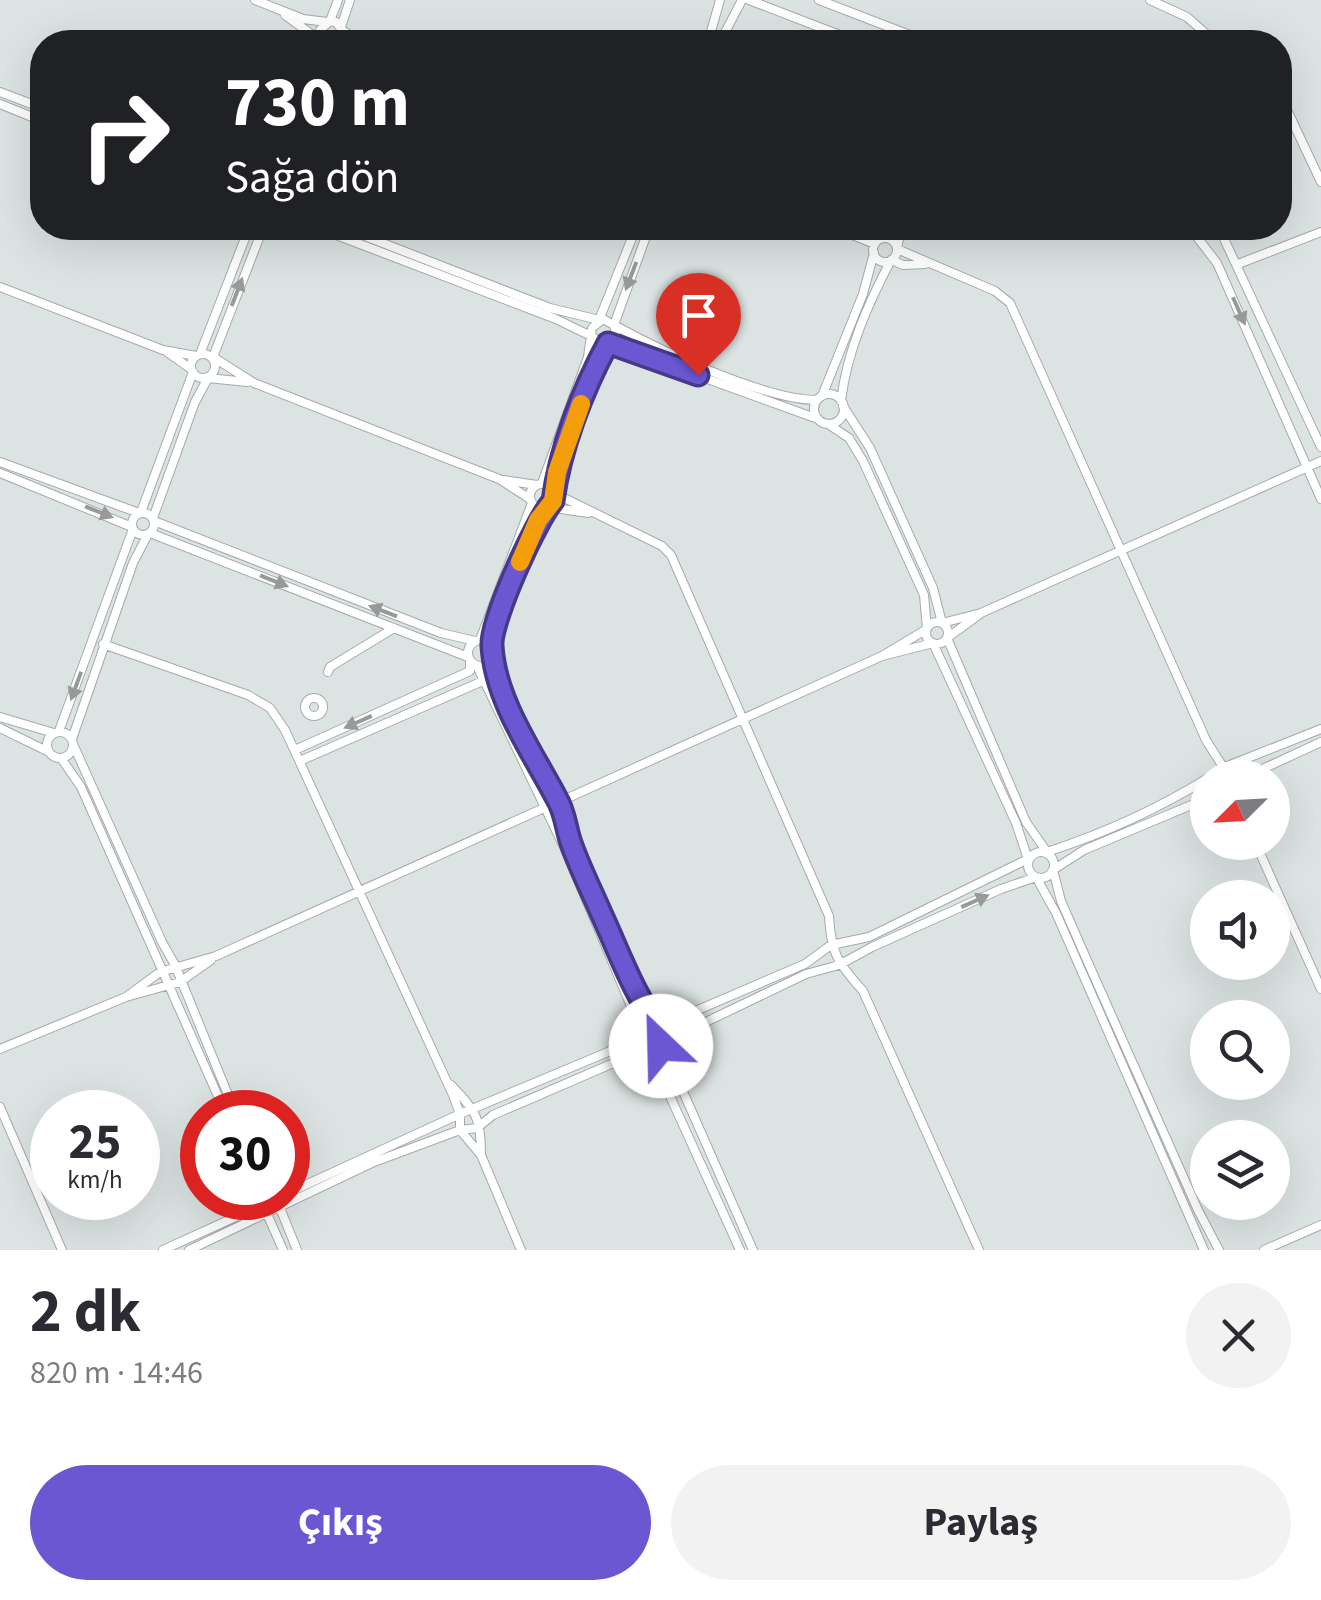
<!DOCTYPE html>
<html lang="tr">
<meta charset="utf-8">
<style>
body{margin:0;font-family:"Source Sans 3",sans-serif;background:#f2f2f3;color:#2b2b33;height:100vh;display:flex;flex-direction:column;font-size:38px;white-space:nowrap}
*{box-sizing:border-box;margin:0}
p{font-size:32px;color:#7c7c81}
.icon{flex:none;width:55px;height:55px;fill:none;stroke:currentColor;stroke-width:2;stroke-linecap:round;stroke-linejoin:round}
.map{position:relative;height:1250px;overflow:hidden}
.details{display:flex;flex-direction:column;background:#fff;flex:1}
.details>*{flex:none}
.guide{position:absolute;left:30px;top:30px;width:1262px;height:210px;border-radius:40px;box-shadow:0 10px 40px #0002;background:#202124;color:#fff;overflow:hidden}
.needle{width:65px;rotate:246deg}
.buttons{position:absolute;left:1190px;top:760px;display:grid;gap:20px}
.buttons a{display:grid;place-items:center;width:100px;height:100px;border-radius:50%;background:#fff;box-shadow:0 10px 40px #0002;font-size:50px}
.speed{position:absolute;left:30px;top:1090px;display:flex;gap:20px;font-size:50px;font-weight:700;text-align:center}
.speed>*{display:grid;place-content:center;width:130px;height:130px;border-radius:50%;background:#fff;box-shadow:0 10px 40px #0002;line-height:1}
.speed small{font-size:25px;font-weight:400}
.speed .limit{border:15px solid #d22;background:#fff;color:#111}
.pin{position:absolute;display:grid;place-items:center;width:85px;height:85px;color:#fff;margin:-102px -42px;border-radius:50% 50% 50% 0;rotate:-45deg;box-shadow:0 0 10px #0007}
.pin .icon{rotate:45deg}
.me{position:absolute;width:110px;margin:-55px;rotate:336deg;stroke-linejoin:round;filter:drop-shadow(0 0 8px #0008)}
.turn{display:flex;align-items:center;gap:35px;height:210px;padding:0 30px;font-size:45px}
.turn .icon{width:130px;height:130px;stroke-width:2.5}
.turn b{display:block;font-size:70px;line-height:85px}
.round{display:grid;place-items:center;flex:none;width:105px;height:105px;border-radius:52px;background:#f2f2f3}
.head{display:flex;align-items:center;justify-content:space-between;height:170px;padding:0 30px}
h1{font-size:60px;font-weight:700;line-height:75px}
.button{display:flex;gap:20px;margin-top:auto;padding:20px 30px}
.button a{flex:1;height:115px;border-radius:60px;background:#6b57d1;color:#fff;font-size:40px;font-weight:700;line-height:115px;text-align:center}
.button a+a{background:#f2f2f3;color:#2b2b33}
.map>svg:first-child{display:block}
</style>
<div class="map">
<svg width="1321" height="1250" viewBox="0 0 1321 1250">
<rect width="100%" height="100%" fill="#dce4e3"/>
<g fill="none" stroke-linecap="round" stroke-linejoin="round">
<defs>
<path id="minor" d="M 255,0 L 303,19 L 327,22
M 749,0 L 858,42
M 819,0 L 928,42
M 1150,0 L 1187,17 L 1215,42
M 285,15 L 311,34 L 320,37
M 330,21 L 338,0
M 341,27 L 350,0
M 342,30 L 360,42
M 326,42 L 320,30 L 330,21 L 336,22 L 342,30 L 336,42
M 708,42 L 720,0
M 720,42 L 742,0
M 0,92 L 42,108
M 1280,103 L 1288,112 L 1321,182
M 0,104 L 42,121
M 263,228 L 213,357 L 254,383 L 499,479 L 530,499
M 318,228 L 556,319 L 593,337 L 599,343 L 612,341 L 616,333 L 614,325 L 603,319 L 592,328 L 588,357 L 542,483
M 344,228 L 550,308 L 599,320 L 636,228
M 649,228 L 614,325 C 661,351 765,400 817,400
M 835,228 L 875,244
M 901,228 L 897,249 L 995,291 L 1010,303 L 1206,740 L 1230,778
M 1190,228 L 1217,263 L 1321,499
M 1219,228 L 1321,447
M873 250a12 12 0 1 1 24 0a12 12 0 1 1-24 0Z
M 1238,264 L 1321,232
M 0,287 L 163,350 L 196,356
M 167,352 L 191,369
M191 366a12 12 0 1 1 24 0a12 12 0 1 1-24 0Z
M 200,354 L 249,228
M814 409a15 15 0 1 1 30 0a15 15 0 1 1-30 0Z
M 822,396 L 863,294 L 874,253
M 841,401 C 847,351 868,304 891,260 L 903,265 L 925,264
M 843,406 L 870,448 L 933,588 L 942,623 L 981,613 L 1321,461
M 0,462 L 139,513
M 0,473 L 132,527
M 503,480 L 537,485
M530 496a12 12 0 1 1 24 0a12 12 0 1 1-24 0Z
M 553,489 L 592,373 L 608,343 L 818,419
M 554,493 L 662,546 L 671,555 L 829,916 C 831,954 838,963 863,991 L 979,1250
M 548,507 L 588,513
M 141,512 L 193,372
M132 524a11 11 0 1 1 22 0a11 11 0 1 1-22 0Z
M 153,518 L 195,402 L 208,378 L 247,382
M 154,521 L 441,633 L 475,641
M 150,533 L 468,657
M 980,614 L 947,638 L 1026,822 L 1047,852 C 1102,834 1158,809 1208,778
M926 633a11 11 0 1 1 22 0a11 11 0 1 1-22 0Z
M468 653a13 13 0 1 1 26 0a13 13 0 1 1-26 0Z
M 480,640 L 532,503
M 103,644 L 248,695 L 270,708 L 285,730 L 453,1095 L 460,1114 L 460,1130 L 481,1155 L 521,1250
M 491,645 L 527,541 L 545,508
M 493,657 L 504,694 L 539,771 L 559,802 L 571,844 L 654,1025
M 477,666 L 564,847 L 641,1030
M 328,672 L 330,667 L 394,628
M305 707a9 9 0 1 1 18 0a9 9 0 1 1-18 0Z
M 0,717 L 54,733
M 0,728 L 49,752
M 59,731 L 133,529
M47 745a13 13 0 1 1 26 0a13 13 0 1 1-26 0Z
M 72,739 L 133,563 L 148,534
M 73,744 L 162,942 L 175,965 L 235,1112
M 297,749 L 470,671 L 470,661
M 61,758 L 81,787 L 225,1112
M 302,760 L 485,680
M 1209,778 L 1225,767 L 1321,729
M 1243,778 L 1321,742
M 1208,798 L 1084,850 L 1053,870 L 1061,901 L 1086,958 L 1198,1210 L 1219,1250
M 559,802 L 882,656 L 927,629 L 924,595 L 863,461 L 849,438 L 828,424
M 1255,842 L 1321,989
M1028 865a13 13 0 1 1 26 0a13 13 0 1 1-26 0Z
M 126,997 L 160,972 L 216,956 L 544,808
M 658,1027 L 805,964 L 831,945 L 869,937 L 1028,859 L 1016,823 L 933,643 L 882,656
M 664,1042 L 806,974 L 839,965 L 872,947 L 1001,889 L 1036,877 L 1056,913 L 1204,1250
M 662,1044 L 753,1250
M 0,1049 L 126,997 L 180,982 L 211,960
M 649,1050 L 740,1250
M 451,1085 C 476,1111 481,1118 481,1155
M 0,1107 L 62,1250
M 288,1193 L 460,1114 L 608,1052 L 648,1025 L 661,1029 L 664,1042 L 656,1050 L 642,1046 L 640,1034
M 260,1198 L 283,1250
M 276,1198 L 297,1250
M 163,1250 L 277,1198
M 189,1250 L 374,1162 L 460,1130 L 477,1128 L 493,1115 L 646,1049
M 1264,1250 L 1321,1225"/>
</defs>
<use href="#minor" stroke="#a3abaa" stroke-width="10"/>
<use href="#minor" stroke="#fff" stroke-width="8"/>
</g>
<defs><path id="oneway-solid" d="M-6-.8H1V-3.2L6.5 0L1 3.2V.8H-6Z" transform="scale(2.5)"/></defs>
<g fill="#989a9a">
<use href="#oneway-solid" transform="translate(631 276) rotate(111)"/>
<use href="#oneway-solid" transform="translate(237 292) rotate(-69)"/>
<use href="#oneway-solid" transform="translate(1239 311) rotate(66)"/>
<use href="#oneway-solid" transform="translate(99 512) rotate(22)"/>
<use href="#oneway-solid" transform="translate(274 581) rotate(22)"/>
<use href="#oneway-solid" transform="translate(383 611) rotate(-159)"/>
<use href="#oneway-solid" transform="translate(76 686) rotate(110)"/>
<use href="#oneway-solid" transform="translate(358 722) rotate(156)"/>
<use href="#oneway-solid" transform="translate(975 901) rotate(-24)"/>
</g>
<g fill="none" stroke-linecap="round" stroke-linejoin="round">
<defs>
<path id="route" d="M 661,1046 L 664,1033 C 635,999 620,954 601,913 C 591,890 579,866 571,843 C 566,829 565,812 557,799 C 533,753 495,700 492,646 C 490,622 536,520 553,501 C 560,449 582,391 608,343 L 698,375"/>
</defs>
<use href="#route" stroke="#463988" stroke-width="25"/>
<use href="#route" stroke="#6b57d1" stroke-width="18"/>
<path stroke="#f59e0b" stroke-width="18" d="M 520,562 L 538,520 L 553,501 L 557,472 L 581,404"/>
</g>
</svg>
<div class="buttons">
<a><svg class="needle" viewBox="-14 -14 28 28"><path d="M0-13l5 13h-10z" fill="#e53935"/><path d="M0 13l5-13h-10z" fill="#7c7c81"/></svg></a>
<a><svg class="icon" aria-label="sound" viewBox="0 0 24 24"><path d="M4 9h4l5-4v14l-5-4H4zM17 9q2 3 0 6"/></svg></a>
<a><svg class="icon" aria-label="search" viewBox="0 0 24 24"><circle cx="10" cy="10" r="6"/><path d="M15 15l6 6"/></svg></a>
<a><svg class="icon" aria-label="layers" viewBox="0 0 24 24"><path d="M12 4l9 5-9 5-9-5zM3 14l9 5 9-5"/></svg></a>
</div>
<div class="speed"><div>25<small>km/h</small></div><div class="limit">30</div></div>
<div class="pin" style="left:698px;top:375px;background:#d93025"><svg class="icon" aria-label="arrive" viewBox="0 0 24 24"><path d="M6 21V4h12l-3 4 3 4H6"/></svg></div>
<svg class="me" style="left:661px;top:1046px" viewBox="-20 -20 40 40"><circle r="19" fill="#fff"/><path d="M0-13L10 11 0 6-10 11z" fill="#6b57d1"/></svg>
<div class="guide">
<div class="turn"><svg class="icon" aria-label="right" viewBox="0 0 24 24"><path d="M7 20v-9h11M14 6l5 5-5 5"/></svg><div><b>730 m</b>Sağa dön</div></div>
</div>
</div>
<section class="details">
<div class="head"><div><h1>2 dk</h1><p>820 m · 14:46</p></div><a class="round"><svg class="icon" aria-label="close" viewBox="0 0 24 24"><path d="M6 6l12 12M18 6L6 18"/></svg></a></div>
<div class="button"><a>Çıkış</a><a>Paylaş</a></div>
</section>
